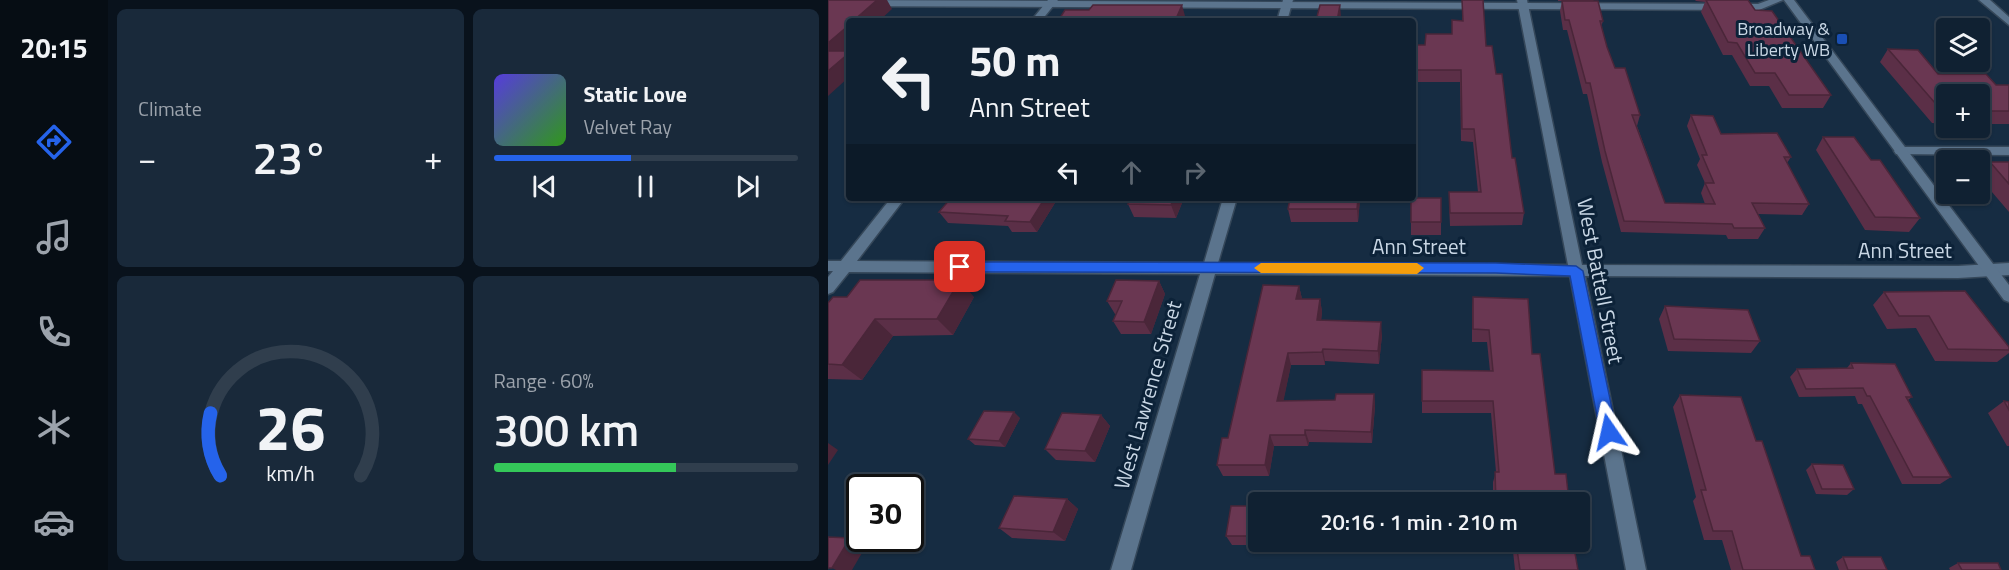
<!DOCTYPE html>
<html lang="en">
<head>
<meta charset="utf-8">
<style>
	:root { --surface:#102132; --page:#19293a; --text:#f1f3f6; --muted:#9ca3ac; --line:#303e4d; --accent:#2563eb }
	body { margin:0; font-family:"Titillium Web",sans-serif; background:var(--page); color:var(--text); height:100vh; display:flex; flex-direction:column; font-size:22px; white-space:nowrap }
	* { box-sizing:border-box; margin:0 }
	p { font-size:20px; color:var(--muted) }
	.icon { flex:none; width:33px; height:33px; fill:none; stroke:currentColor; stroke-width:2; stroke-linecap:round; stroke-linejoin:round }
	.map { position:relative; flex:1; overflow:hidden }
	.details { display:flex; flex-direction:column; gap:9px; padding:9px; background:#09121c; width:720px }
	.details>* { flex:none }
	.banner { position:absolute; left:18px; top:18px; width:570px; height:183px; border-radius:6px; box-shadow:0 2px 4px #0004,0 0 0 2px var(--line); background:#102132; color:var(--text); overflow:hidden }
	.buttons { position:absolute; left:1108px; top:18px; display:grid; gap:12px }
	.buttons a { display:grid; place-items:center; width:54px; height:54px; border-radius:6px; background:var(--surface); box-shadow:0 2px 4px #0004,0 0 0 2px var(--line); font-size:30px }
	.speed { position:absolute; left:18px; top:474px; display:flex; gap:12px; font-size:30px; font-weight:700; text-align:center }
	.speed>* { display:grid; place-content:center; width:78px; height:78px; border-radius:50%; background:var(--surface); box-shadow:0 2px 4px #0004,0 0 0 2px var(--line); line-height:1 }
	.speed .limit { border:3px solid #111; border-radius:9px; background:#fff; color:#111 }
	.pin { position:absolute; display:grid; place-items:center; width:51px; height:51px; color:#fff; margin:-26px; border-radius:12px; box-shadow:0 3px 9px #0006 }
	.me { position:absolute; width:66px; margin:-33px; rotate:349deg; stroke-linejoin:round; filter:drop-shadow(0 0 4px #0008) }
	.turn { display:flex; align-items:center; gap:21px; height:126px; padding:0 24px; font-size:27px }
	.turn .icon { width:78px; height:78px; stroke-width:2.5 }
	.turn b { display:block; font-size:42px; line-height:51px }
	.lanes { display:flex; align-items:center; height:57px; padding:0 24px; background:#0003; justify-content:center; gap:30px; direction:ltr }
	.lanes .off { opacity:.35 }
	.big { font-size:45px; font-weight:600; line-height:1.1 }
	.details .widget { flex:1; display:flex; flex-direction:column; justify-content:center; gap:9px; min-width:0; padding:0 21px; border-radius:9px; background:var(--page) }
	.details .dial { align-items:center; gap:0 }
	.dial svg { height:156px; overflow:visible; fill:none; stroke:var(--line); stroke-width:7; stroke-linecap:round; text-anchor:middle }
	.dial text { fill:var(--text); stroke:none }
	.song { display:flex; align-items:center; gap:18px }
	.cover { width:72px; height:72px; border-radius:9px; background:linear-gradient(135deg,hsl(250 70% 55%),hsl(110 70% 35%)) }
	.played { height:6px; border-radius:3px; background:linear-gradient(90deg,var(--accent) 45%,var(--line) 45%) }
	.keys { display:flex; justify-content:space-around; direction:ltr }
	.heat { display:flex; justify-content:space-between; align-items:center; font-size:33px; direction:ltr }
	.charge { height:9px; border-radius:4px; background:linear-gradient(90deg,#34c759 60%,var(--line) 0) }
	.details .tiles { flex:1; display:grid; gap:9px; grid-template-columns:repeat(2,1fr) }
	.trip { position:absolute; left:420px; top:492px; width:342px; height:60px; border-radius:6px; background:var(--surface); box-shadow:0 2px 4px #0004,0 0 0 2px var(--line); font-weight:600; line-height:60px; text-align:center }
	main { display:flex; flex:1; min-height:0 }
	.menu { display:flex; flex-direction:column; width:108px; justify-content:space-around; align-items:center; background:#060d14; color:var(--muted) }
	.menu .icon { width:42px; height:42px }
	.menu .current { color:var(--accent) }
	.menu b { font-size:27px; color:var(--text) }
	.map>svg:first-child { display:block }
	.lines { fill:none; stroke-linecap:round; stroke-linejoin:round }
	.street-casing { stroke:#354759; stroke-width:3 }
	.secondary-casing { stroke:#354759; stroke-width:3 }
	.street { fill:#5b748d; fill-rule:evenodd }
	.secondary { fill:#5b748d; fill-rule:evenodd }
	.wall { fill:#5b2f47 }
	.shaded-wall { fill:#4a2639 }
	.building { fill:#6a3752; stroke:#4a2639; stroke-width:1.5 }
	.route { fill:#2563eb; stroke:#184099; stroke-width:1.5 }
	.slow { fill:#f59e0b }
	.transit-dot { fill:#1a4fb4; stroke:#0c2238; stroke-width:2 }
	.labels { text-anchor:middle; stroke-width:6; stroke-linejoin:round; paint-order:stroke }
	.far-poi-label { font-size:18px; fill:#c9d7e5; stroke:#0c2238; text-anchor:end }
	.street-label { font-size:21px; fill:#c9d7e5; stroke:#0c2238 }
</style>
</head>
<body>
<main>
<nav class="menu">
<b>20:15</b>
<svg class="icon current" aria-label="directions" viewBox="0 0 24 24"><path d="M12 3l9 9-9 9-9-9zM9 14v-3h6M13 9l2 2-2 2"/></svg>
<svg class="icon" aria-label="music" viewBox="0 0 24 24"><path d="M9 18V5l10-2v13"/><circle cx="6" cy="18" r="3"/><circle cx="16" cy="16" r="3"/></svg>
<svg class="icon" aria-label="phone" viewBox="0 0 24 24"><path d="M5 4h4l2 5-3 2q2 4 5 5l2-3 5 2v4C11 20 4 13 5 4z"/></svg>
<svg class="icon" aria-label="climate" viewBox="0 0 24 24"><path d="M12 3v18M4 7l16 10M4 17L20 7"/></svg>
<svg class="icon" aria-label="car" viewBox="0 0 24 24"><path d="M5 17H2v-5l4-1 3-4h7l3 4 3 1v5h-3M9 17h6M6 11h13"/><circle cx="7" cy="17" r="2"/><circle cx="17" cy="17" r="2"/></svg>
</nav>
<section class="details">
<div class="tiles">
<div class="widget"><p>Climate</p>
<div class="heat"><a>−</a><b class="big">23°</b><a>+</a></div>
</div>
<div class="widget">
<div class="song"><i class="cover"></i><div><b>Static Love</b><p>Velvet Ray</p></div></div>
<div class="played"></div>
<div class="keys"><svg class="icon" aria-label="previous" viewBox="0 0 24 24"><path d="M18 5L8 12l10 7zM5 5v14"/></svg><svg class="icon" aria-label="pause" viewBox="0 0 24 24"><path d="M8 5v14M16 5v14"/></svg><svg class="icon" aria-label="next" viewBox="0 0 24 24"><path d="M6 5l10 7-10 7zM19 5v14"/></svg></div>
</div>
<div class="widget dial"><svg viewBox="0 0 100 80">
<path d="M14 69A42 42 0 1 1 86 69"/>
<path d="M14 69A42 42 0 0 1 9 37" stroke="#2563eb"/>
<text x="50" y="56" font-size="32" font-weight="700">26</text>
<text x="50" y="72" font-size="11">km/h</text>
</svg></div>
<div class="widget"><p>Range · 60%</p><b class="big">300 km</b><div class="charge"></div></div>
</div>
</section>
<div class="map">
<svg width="1181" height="570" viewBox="0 0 1181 570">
	<rect width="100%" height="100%" fill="#162c42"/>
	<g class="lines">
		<defs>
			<path id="street" d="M220,0H230L213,21H203Z
				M455,0H465L459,21H449Z
				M689,0H699L754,265L1130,266L1181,263V275L1130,278L757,276L818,570H798L742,276L387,274L303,570H283L372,274L21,272L5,292L0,294V277L5,271H0V261H13L63,198H77L29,261L376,263L395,198H409L390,263L740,265Z
				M1151,0H1162L1181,17V25Z
				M1072,147H1181V155L1068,154L1066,151Z"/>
			<path id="secondary" d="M0,0L930,4L941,0H955L931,10L0,6Z
				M956,0H966L1181,285V302L1176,300Z"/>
		</defs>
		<use href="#street" class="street-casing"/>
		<use href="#secondary" class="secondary-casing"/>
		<use href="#street" class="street"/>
		<use href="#secondary" class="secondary"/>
	</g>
	<path class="wall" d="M633,0H655L658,46L668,74L684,158L696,213L694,225L622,226L621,204V192H650L645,142L633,141L632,82H585V45H597L624,34V20L634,21V0Z
		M730,0H766L765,1H730Z
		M867,0H920L927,10L1003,95L995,108H954L941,86H922L904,55H895L873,12L877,2L868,1Z
		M734,1L775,21L773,27L779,47L787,68L812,115L809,126L837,203L877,204L873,193L877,183L869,165L872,159L859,126L863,115L893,134L963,157L959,163L981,204L974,215L930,214L937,228L930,239H900L898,235L793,232L774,162L759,94H755L739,30H735L732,11Z
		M1060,49L1110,74L1168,85H1181V124H1152V94H1119V124L1104,123L1052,62Z
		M995,137L1043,160L1092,218L1081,232L1037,230L988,150Z
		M1162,162H1181V212L1152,178V173Z
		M123,198H230L209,232H184L180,226L120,223L111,212Z
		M303,198H356L348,218L306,217L300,204Z
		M532,198L530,222H463L460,209Z
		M583,198L613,222V235H583Z
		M331,281L337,294L323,334H293L285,321L288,314H287L279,301Z
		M471,286L474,299H492L494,312L493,320L554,335L551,364L497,361V365H463L455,401L507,400L546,394L547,406L544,443L481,442L480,446H446L441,476H395L389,465Z
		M1056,292L1181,347V353L1169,362L1107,361L1088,328L1059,329L1045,305Z
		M146,297L125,335L65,336L34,380L0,379V303Z
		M645,297L704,354L727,474L741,502H665V482L668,472L663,413H594V370L662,371L659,342H644V309Z
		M837,306L932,341L923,353L840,351L831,319Z
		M1023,363L1084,397L1080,400L1123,477L1112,484H1074L1034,404H1030L1027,396L971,397L962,377L969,369L1019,368Z
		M852,395L928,441L973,556L987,570H903L894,540H876L865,501L868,497L845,407Z
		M1176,401L1181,402V446H1179L1160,413Z
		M273,415L282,426L267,462L228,460L217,449Z
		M192,418L177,447L147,445L140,439Z
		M984,464L1026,489L1019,495L988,494L978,470Z
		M239,499L250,509L237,541L184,538L171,528Z
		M430,506V542H453V545H404L398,536Z
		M684,542H745L750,570H687Z
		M1015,557L1059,570H1011L1008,562Z
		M1130,563L1173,570H1122L1121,568Z"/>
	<path class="shaded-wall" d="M49,0H59L64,9L51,21H25Z
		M354,5L357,16L355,21H347Z
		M512,5L513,17L512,21H509Z
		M21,25V48L2,66L0,63V43Z
		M21,53V77L0,96V71Z
		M217,198H230L209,232L202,222Z
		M346,198H356L348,218L343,205Z
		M530,198H532V200L530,222L529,209Z
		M132,280L146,297L125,335L109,319Z
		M331,281L337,294L323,334L316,322Z
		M471,286L474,299H468Z
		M492,299L494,312L492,332L489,320Z
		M47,319L65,336L34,380L14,365Z
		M553,322L554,335L551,364L550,351Z
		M495,349L497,361V365L494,352Z
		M460,353L463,365L453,413L449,401Z
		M546,394L547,406L544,443L543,432Z
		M186,412L192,418L177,447L171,441Z
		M273,415L282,426L267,462L257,451Z
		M477,430L481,442L480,446L477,435Z
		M442,435L446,446L441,476L437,465Z
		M0,443L10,450L0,465Z
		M239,499L250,509L237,541L225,532Z
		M22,538L38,546L24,570H8L4,568Z"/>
	<path class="building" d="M0,0H49L25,21H21V25L0,43Z
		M634,0H655L658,46H664L668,74H674L684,158H687L696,213H622L621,192H653L646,129H634L633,70H585V45H597L598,34H624V20L635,21Z
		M878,0H920L927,10L944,11L1003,95H961L947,73H927L909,43L900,42Z
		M734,1H770L775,21H772L779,47L787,68H797L812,115H804L837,203L887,204L877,183H886L874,155H879L863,115L885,116L893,134L949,133L963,157H956L981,204L924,203L937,228H906L904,224L796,221L777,151L762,83H758L741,20H737Z
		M265,5H354L347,21H230L237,10H261Z
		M492,5H512L509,21H488Z
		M1060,49L1090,50L1110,74H1158L1168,85H1181V111H1152V94H1119V111H1114Z
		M0,51H21V53L0,71Z
		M995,137H1026L1043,160H1052L1092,218L1047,217Z
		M1162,162H1181V184Z
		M123,198H217L202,222L177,221L180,216L111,212Z
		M303,198H346L343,205L300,204Z
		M462,198H530L529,209H460Z
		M583,198H613V222H583Z
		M32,280H132L109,319H47L14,365L0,364V303L5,297H19Z
		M288,280L331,281L316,322L285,321L294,301H279Z
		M435,285L471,286L468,299H492L489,320L553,322L550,351L495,349L494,352L460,353L449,401L507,400L508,394H546L543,432L477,430V435H442L437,465H389L394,438H400Z
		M1137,291L1181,347V350L1120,349L1101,316H1071L1056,292Z
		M645,297L700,299L704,354H712L727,474H738L741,502H668L667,472H671L665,401H594V370L665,371L661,330L645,329Z
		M837,306L920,310L932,341L846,339Z
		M1023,363L1067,364L1084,397H1078L1123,477H1085L1042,396H1039L1035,388L978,389L969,369L1025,368Z
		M852,395L913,397L928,441H934L973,556H982L987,570H915L904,531H885L873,490H878Z
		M1176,401L1181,402V410Z
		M156,411L186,412L171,441L140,439Z
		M234,413L273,415L257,451L217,449Z
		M984,464L1015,465L1026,489H994Z
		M186,496L239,499L225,532L171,528Z
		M403,506H430V536H398Z
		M0,537L22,538L4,568H0Z
		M688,542H745L750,570H692Z
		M1015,557H1053L1059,570H1020Z
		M1130,563H1170L1173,570H1134Z"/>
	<path class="route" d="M132,262L668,263L748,266L755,271L789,432L786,437L781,439L775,437L772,432L742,276L668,273L132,272L125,267Z"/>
	<path class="slow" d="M433,263H589L596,268L589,274L433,273L426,268Z"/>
	<rect class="transit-dot" x="1008" y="33" width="12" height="12" rx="3"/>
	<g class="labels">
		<g class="far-poi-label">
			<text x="1002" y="35">Broadway &amp;<tspan x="1002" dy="21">Liberty WB</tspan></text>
		</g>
		<g class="street-label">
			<text x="591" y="254">Ann Street</text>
			<text x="1077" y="258">Ann Street</text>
			<text transform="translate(772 281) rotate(79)" y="7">West Battell Street</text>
			<text transform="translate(320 395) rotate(-74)" y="7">West Lawrence Street</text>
		</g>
	</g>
</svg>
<div class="buttons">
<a><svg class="icon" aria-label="layers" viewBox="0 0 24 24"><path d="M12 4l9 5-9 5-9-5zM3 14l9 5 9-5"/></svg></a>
<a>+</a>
<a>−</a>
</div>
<div class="speed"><div class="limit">30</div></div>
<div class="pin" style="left:132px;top:267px;background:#d93025"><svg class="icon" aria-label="arrive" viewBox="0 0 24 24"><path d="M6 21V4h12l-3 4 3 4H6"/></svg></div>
<svg class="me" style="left:781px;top:432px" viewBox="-20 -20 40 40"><path d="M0-17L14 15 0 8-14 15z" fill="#2563eb" stroke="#fff" stroke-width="4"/></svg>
<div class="trip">20:16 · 1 min · 210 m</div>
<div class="banner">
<div class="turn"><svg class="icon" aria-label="left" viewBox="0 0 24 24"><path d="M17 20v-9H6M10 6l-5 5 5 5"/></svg><div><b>50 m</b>Ann Street</div></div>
<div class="lanes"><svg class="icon" aria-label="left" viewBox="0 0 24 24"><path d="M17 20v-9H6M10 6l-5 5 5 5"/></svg><svg class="icon off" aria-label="ahead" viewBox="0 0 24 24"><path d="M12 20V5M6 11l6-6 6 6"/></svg><svg class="icon off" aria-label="right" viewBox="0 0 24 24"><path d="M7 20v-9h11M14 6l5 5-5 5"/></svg></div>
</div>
</div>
</main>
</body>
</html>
